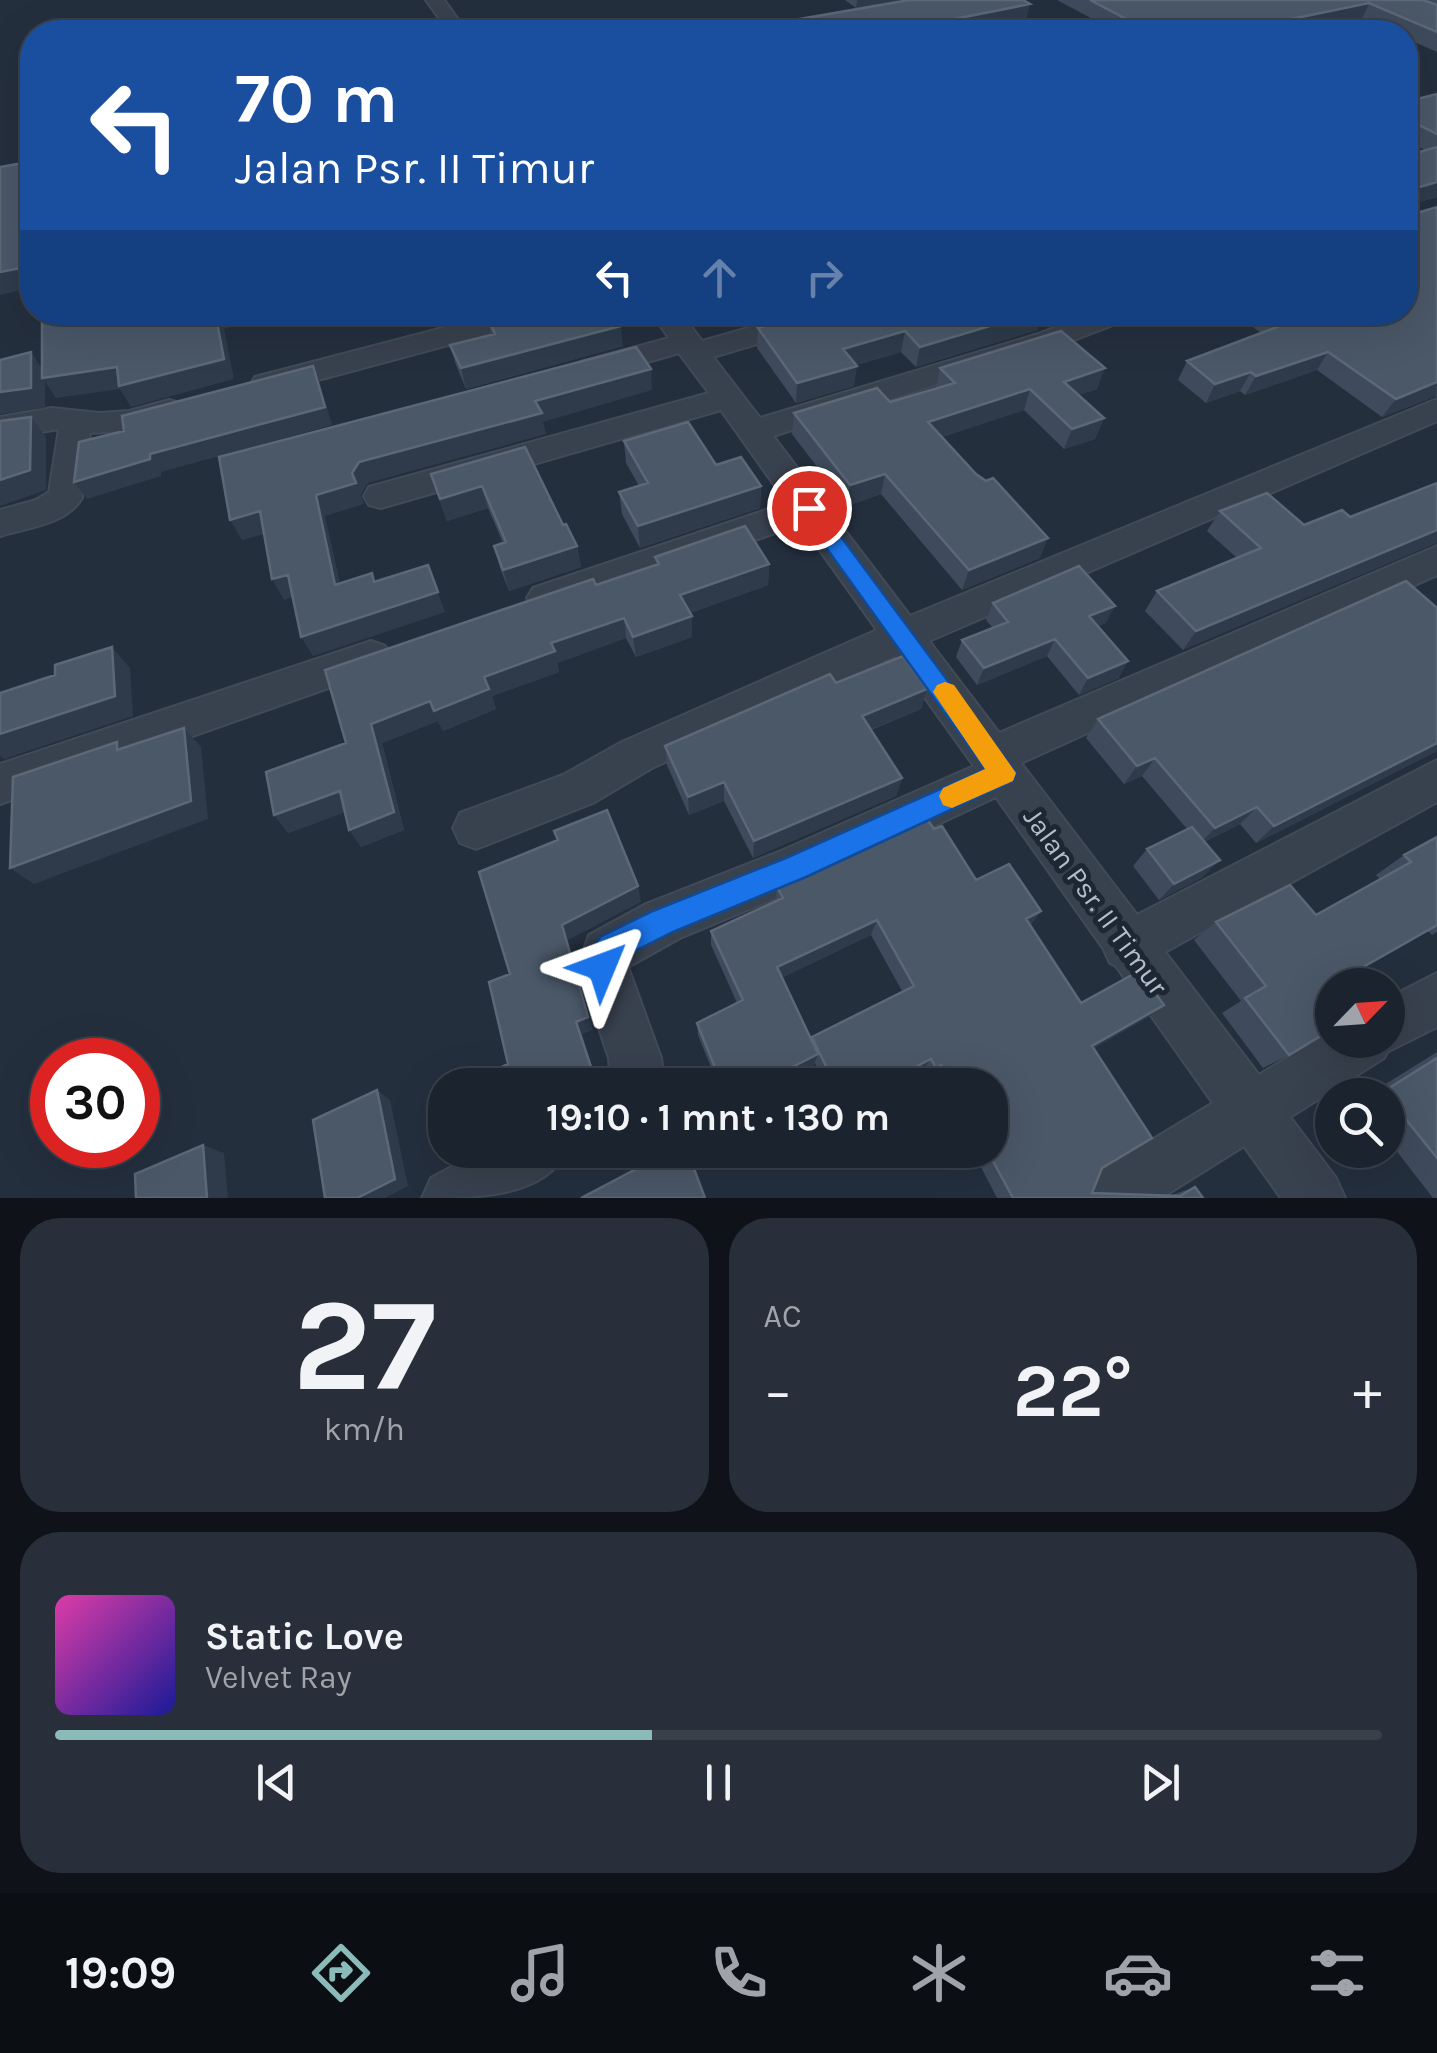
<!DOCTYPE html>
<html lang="id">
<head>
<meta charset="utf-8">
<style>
	:root { --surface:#1b232e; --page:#282f3a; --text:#f1f3f6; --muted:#a0a4aa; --line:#39404a; --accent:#8bbbb9 }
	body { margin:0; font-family:Karla,sans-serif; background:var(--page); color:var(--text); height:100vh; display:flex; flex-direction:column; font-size:38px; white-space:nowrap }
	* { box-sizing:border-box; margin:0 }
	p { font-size:32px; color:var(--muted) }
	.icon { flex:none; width:55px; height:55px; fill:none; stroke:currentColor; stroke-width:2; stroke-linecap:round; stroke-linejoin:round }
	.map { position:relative; height:1198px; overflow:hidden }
	.drawer { display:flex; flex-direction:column; gap:20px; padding:20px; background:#0f1319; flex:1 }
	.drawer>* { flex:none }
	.top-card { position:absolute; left:20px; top:20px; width:1398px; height:305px; border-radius:40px; box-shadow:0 10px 40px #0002,0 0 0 2px var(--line); background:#1a4fa0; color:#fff; overflow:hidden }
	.needle { width:65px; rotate:65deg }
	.fabs { position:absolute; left:1315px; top:968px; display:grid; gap:20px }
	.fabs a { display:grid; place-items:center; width:90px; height:90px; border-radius:50%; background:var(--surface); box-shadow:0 10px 40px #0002,0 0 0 2px var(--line); font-size:50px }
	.speed { position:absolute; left:30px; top:1038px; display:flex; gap:20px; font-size:50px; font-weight:700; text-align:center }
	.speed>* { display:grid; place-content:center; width:130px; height:130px; border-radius:50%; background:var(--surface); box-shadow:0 10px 40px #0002,0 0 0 2px var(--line); line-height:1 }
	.speed .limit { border:15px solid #d22; background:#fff; color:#111 }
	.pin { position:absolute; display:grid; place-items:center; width:85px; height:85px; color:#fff; margin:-42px; border:5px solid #fff; border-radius:50%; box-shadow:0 2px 10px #0007 }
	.me { position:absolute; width:110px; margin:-55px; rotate:46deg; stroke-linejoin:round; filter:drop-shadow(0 0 8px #0008) }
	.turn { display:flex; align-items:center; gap:35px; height:210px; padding:0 50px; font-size:45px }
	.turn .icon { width:130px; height:130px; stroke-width:2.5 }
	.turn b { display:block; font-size:70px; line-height:85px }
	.lanes { display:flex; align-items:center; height:95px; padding:0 50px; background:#0003; justify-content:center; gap:50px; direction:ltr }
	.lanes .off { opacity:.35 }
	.big { font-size:75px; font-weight:700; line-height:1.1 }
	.drawer .card { flex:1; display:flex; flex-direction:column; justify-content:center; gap:15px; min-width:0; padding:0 35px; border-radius:40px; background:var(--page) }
	.drawer .dial { align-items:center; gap:0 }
	.dial b { font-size:130px; line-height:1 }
	.song { display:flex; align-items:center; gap:30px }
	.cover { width:120px; height:120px; border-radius:15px; background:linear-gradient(135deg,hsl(320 70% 55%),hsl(240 70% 35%)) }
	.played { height:10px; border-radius:5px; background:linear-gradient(90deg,var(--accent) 45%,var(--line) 45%) }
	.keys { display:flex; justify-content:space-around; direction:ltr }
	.heat { display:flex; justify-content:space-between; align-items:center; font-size:55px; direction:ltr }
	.drawer .tiles { flex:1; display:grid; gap:20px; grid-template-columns:1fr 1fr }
	.card:last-child { grid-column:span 2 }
	.trip { position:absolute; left:428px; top:1068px; width:580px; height:100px; border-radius:40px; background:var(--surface); box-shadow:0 10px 40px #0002,0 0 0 2px var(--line); font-weight:700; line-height:100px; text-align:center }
	.menu { display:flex; height:160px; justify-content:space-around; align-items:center; background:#0b0e12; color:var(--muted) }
	.menu .icon { width:70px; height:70px }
	.menu .active { color:var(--accent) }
	.menu b { font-size:45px; color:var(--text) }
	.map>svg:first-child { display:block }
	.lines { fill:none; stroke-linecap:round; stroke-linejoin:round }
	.street-casing { stroke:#414a57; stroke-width:4 }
	.street { fill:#38414e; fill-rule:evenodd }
	.wall { fill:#3f4b5c; fill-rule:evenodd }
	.shaded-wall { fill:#2f3b4b }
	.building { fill:#4b5868; stroke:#5c6777; stroke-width:2.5 }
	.route { fill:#1a73e8; stroke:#114b97; stroke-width:2.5 }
	.slow { fill:#f59e0b }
	.labels { text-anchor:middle; stroke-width:10; stroke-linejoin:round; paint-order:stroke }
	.street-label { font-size:28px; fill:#b4bcc9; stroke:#1d2633 }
</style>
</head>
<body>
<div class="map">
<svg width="1437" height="1198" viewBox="0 0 1437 1198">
	<rect width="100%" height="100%" fill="#242f3e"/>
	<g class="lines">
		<defs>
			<path id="street" d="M426,0H444L467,32H449Z
				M504,312H553L549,318L266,394L255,391L251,384L255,377Z
				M651,312H680L702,341L805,312L815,315L819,321L815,327L713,357L760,418L1038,334L1095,312H1136L1132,318L1058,346L773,436L910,616L1437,399V421L929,641L999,733L1437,546V575L1021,763L1137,915L1437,760V802L1165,952L1259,1075L1332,1031V1040H1388V998L1437,973V1027L1387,1052L1384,1058L1290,1117L1336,1178L1345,1198H1281L1244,1146L1161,1198H1080L1089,1178L1213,1103L1116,966L1110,963L1103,948L996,797L812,883L680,938L628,967L661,1058L665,1085H611L609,1058L578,967L589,935L646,904L781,851L974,766L895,656L652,768L593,803L476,849L460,843L453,828L460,813L563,775L622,742L877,630L801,524L546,613L533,608L527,598L533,588L787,503L721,410L381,508L369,505L364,496L369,487L709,393L679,353L592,378L581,376L577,369L581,362L669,338Z
				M169,400L180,403L185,410L180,417L129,431L90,433L82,498C67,524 27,528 0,536V510L36,500L49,492L59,429L0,439V417L52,408L99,413L129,411Z
				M371,641L385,646L391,657L385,668L0,804V764Z
				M483,1150H568C544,1198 474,1198 422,1198L431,1178Z"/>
		</defs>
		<use href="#street" class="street-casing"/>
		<use href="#street" class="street"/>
	</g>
	<path class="wall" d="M845,0H901L856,8Z
		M1057,0H1437V52L1405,38V32H1393L1362,19L1297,32H1117Z
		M1437,94V197L1412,204V209L1417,213L1437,207V397L1436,396L1382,417L1317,370L1245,395L1240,391L1206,403L1178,380L1187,361L1261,333L1233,312H1405V156L1425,150L1405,140V102Z
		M729,312H792L740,327Z
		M488,318L596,322L623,346L466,389L456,365L450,345L491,335Z
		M1040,320L1037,330L916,367L901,352L856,365L854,386L796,403L757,348L758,328Z
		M940,368L1097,389L1078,395L1104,418L1095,439L1064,449L1024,410L942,437L1040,558L962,590L881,494L847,506L792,434L794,413L890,402L936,388Z
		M624,441L716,465L761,486L760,508L640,548L622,514L619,492L639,486L626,463Z
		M525,447L563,525L577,546L581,567L509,591L500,568L494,546L503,543L488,508L447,521L431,474Z
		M1220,511L1304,525L1350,517L1183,650L1145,611L1157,591L1237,558L1207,531Z
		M655,557L769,564L768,585L690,613L692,616V637L636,657L626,638L557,663L559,672L492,696L496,709L443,731L438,721L382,743L404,830L361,847L345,812L288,833L346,743L596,585L656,565Z
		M993,603L1106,623L1098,626L1119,678L1079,695L1047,656L977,685L956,657L962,640L993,628L986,620Z
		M836,683L927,689L921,709L871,730L902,778L896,796L753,858L724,801L689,815L667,765L665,746Z
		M1098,719L1437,751L1256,843L1240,824L1204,842L1203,877L1159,900L1133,866L1147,849L1187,829L1142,776L1124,784L1086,738Z
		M934,829L976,880L1041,911L1030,926L1081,1003L1148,1017L1094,1048L1102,1168L1092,1193L1172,1195L1195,1187L1203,1198H997L972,1150H990V1085H938L933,1076L927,1079L923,1070L894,1085H825L815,1063L814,1065L775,1085H718L698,1035L697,1023L737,1003L711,945V931L775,901L777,887ZM871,935L902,991L812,1037L811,1039L781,978Z
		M1437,837V932L1432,935L1428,931L1351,974L1289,1055L1263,1068L1222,1013L1241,1001L1194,940L1216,922L1316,915L1380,879L1376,875L1404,855Z
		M1437,1052V1198H1433L1388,1140V1095H1368Z"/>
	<path class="shaded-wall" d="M857,0H901L856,8Z
		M1369,3L1362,19L1297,32H1228Z
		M1030,4L1026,21L969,32H889Z
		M1437,182V197L1405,206L1413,189Z
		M32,266V288L0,295V272Z
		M215,312H291L224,329L234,379L131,407L120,389L56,398L45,382V408L0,414V392L31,352L45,373Z
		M740,312H792L740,327Z
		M1032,312H1068L1040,320L1037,330L916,367L920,347Z
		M621,326L623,346L466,389L461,368Z
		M905,331L901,352L840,370L843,349Z
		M1328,352L1317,370L1245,395L1256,376Z
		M313,366L320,383L332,425L161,472V476L87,499L74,482L150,454Z
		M857,366L854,386L796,403L797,383Z
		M1105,368L1097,389L1056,402L1064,382Z
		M651,369L652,390L543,422L546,434L368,483L361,494L364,504L325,516L345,605L335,585L316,495L352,473L359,462L535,401Z
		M1251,372L1240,391L1206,403L1215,384Z
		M1437,382L1436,396L1382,417L1396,399Z
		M1030,389L1024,410L924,443L928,422Z
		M31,417L46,437V490L0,506V480Z
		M1104,418L1095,439L1064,449L1072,429Z
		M885,474L881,494L847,506L850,485Z
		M482,486L488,508L447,521L440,499Z
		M761,486L760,508L640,548L638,526Z
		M260,511L272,532L242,540L230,520Z
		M1437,530V543L1183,650L1196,631Z
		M1048,538L1040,558L962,590L969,570Z
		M577,546L581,567L509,591L503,570Z
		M769,564L768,585L681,616L680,595Z
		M428,565L445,612L313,656L301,637Z
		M288,575L299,595L284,600L272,579Z
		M1115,606L1106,623L1080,633L1089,616Z
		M692,616V637L636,657L633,637Z
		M624,618L626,638L557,663L559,672L492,696L496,709L443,731L438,721L382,743L404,830L361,847L349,830L371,724L484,677L551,643Z
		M1055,639L1047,656L977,685L984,668Z
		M112,647L130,668L133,716L4,759L0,756V734Z
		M1128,661L1119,678L1079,695L1088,678Z
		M927,689L921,709L857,735L862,716Z
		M184,728L201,747L208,819L34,884L10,868Z
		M1437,743V751L1256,843L1274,826Z
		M1155,758L1142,776L1124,784L1137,766Z
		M902,778L896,796L753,858L754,841Z
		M724,782V801L689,815L688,797Z
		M340,791L353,809L288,833L274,815Z
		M1257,807L1240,824L1199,844L1215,828Z
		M1220,860L1203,877L1159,900L1174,884Z
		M638,886L641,902L568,940L593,1030L582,1034L598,1085H597L576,1022L562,925Z
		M1041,911L1030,926L1026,919Z
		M877,920L871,935L775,981L777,967Z
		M1164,1005L1148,1017L1078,1057L1092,1046Z
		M818,1054L814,1065L775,1085H757Z
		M931,1059L923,1070L894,1085H881Z
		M377,1090L390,1100L408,1186L385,1198H357Z
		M203,1145L224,1153L228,1198H207Z"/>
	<path class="building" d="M909,0H1023L1030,4L889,32H760L754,27Z
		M1090,0H1423L1437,5V32L1369,3L1228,32H1151Z
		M1437,94V134L1405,118V102Z
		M32,108V266L0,272V167L29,162L27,109Z
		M1437,147V182L1413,189L1412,209L1417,213L1437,207V382L1396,399L1328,352L1256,376L1251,372L1215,384L1187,361L1285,324L1268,312H1405V156Z
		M42,312H215L224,359L119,386L117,367L42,378Z
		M508,312H590L596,322L615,317L621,326L461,368L450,345L495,334L488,318Z
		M814,312H1036L920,347L905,331L843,349L857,366L797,383L758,328Z
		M1061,331L1105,368L1064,382L1104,418L1072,429L1030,389L928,422L976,474L986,481L993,478L1048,538L969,570L885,474L850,485L794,413L877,388L890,402L955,383L940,368Z
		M636,347L651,369L535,401L542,413L359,462L352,473L356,483L316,495L335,585L372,573L374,582L428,565L438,592L301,637L288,575L272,579L260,511L230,520L219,457Z
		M31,352V388L0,392V360Z
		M313,366L325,407L150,454V459L74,482L79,442L124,431L122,416Z
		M31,417L30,470L0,480V421Z
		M688,422L716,465L741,457L761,486L638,526L619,492L648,483L624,441Z
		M525,447L563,525L566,524L577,546L503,570L494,546L506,542L482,486L440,499L431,474Z
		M1437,483V530L1196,631L1157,591L1261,548L1220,511L1267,493L1304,525L1342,510L1350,517Z
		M745,526L769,564L680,595L692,616L633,637L624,618L551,643L555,651L484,677L489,689L434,711L430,701L371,724L394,812L349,830L340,791L274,815L266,772L346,743L325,670L593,579L596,585L659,564L655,557Z
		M1079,566L1115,606L1089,616L1128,661L1088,678L1055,639L984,668L962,640L1008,622L993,603Z
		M1406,581L1437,608V743L1274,826L1257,807L1215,828L1155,758L1137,766L1098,719Z
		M112,647L115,696L0,734V693L55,675V665Z
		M903,656L927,689L862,716L902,778L754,841L724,782L688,797L665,746L830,674L836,683Z
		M184,728L191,801L10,868L13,777L117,742V750Z
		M607,810L638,886L562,925L588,1017L576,1022L597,1085H492L489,1073L508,1064L489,982L510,974L479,872L558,840L554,831Z
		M927,819L934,829L942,826L976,880L1009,864L1041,911L1026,919L1081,1003L1139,971L1164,1005L1092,1046L1152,1138L1102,1168L1092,1193L1180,1196L1195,1187L1203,1198H1013L987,1150H990V1085H952L941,1065L936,1068L931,1059L881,1085H835L812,1037L914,986L877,920L777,967L818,1054L757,1085H722L697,1023L743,1000L711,931L783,898L777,887Z
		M1192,827L1220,860L1174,884L1147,849Z
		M1437,837V925L1351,974L1361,985H1332V1029L1289,1055L1245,998L1266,986L1216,922L1290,885L1316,915L1411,862L1404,855Z
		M1437,1058V1158L1388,1097V1095L1383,1092Z
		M377,1090L395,1179L357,1198H325L313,1120Z
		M203,1145L207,1198H136L135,1174Z
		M672,1150H687L705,1198H581Z"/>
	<path class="route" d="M809,501L816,503L1016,773L1013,781L806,877L673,932L621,958L613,977L602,982L592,977L587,959L600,937L653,911L786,858L985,769L802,514L799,508L802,503Z"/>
	<path class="slow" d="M945,682L954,685L1016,773L1013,781L952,808L943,805L939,796L943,788L985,769L933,692L937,685Z"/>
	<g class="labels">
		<g class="street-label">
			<text transform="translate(1096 901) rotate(54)" y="10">Jalan Psr. II Timur</text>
		</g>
	</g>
</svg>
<div class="fabs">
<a><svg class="needle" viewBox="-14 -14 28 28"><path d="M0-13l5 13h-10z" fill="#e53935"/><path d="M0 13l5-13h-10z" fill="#a0a4aa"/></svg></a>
<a><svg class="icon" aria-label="search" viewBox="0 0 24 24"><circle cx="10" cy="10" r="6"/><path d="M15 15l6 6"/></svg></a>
</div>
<div class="speed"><div class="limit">30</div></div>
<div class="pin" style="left:809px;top:508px;background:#d93025"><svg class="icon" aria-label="arrive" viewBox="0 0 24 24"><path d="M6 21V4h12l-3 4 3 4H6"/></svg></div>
<svg class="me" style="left:602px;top:967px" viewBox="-20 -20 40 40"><path d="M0-17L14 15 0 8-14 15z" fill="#1a73e8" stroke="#fff" stroke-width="4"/></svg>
<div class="trip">19:10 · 1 mnt · 130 m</div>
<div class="top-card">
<div class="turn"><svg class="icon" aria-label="left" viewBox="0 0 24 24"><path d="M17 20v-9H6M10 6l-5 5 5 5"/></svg><div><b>70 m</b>Jalan Psr. II Timur</div></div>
<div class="lanes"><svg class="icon" aria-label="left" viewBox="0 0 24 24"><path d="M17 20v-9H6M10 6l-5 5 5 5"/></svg><svg class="icon off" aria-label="ahead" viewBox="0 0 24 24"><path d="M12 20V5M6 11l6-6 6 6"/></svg><svg class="icon off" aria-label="right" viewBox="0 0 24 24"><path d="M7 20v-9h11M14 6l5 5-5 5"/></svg></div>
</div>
</div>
<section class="drawer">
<div class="tiles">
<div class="card dial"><b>27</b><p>km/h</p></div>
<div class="card"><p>AC</p>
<div class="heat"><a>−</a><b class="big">22°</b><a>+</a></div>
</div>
<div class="card">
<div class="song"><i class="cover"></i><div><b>Static Love</b><p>Velvet Ray</p></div></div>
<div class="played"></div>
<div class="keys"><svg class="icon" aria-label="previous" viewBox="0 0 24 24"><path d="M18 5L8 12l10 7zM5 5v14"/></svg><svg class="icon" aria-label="pause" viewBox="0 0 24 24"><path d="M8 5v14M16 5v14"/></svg><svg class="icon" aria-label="next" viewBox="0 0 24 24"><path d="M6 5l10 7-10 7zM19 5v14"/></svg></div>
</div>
</div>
</section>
<nav class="menu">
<b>19:09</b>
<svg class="icon active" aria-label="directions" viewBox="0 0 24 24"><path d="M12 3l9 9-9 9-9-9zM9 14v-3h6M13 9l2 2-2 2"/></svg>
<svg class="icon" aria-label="music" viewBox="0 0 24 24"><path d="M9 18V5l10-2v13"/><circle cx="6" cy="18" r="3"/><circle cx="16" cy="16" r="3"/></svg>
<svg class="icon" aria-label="phone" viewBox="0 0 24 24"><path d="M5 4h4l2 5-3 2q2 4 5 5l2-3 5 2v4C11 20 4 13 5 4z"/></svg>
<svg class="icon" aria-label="climate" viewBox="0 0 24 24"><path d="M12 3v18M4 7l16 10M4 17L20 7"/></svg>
<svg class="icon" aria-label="car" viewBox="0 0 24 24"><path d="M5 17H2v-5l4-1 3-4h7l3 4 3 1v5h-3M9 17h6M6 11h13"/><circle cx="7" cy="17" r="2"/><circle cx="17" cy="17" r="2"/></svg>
<svg class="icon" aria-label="filters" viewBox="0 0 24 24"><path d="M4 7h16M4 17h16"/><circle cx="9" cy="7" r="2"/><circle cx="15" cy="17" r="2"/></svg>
</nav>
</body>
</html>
